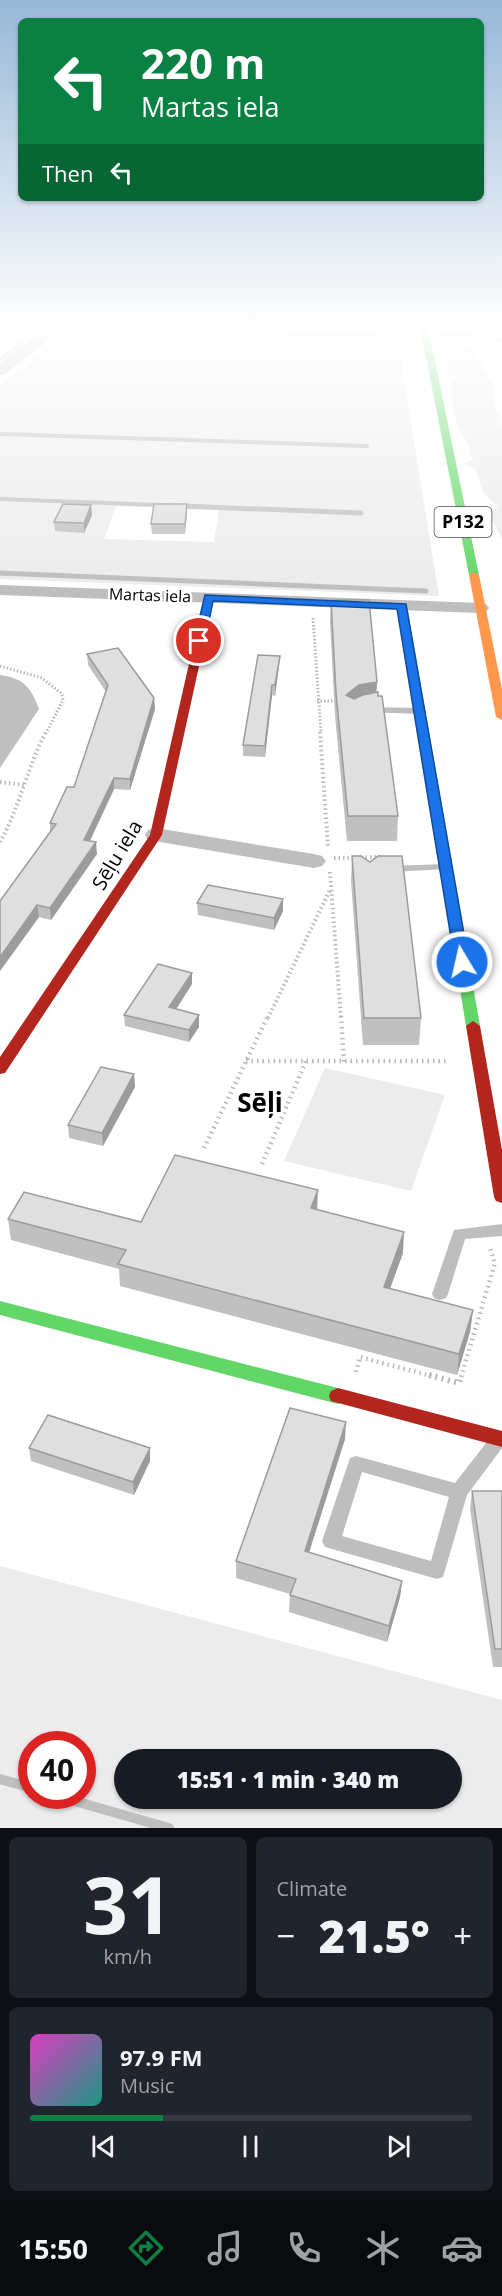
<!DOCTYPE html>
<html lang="en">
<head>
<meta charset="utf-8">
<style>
	:root { --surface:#171b24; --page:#20242c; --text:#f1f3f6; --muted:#9ea1a6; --line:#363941; --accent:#0b8043 }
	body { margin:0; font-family:"Open Sans",sans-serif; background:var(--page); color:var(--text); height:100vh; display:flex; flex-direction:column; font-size:22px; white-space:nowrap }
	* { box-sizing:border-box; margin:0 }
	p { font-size:20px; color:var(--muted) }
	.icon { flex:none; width:33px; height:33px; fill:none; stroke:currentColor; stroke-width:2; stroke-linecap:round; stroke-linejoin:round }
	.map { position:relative; height:1828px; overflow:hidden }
	.panel { display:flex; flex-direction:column; gap:9px; padding:9px; background:#0d0f14; flex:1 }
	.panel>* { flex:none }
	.guide { position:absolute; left:18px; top:18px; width:466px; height:183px; border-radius:9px; box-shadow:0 2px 4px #0004; background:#0b8043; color:#fff; overflow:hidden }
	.speed { position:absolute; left:18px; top:1731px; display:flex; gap:12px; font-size:30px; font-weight:700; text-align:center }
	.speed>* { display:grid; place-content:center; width:78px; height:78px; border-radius:50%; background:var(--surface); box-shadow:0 2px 4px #0004; line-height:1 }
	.speed .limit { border:9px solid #d22; background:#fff; color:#111 }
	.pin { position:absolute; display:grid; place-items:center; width:51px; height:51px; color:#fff; margin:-26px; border:3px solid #fff; border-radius:50%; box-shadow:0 2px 6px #0007 }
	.me { position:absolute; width:66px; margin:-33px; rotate:351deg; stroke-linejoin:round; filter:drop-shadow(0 0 4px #0008) }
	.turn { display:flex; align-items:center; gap:21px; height:126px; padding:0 24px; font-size:27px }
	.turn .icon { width:78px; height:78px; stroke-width:2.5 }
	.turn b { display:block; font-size:42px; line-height:51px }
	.then { display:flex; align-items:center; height:57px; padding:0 24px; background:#0003; gap:12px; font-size:22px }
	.big { font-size:45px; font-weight:800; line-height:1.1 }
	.panel .widget { flex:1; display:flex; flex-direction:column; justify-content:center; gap:9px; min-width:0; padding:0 21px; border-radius:9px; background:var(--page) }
	.panel .dial { align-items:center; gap:0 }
	.dial b { font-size:78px; line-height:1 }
	.song { display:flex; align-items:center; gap:18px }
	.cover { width:72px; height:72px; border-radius:9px; background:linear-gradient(135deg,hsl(310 70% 55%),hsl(170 70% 35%)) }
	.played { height:6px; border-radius:3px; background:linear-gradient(90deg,var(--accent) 30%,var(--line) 30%) }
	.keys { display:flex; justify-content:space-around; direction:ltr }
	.heat { display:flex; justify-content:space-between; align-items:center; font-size:33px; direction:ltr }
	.panel .tiles { flex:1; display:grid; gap:9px; grid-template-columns:1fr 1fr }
	.widget:last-child { grid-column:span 2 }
	.trip { position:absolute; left:114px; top:1749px; width:348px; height:60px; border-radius:30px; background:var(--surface); box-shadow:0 2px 4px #0004; font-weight:800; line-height:60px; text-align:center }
	.menu { display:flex; height:96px; justify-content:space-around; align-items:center; background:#090b0e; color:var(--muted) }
	.menu .icon { width:42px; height:42px }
	.menu .on { color:var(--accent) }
	.menu b { font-size:27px; color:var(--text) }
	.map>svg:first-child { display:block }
	.green { fill:#ececec; fill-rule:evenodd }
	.water { fill:#bfbfbf }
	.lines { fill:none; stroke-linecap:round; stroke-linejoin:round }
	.stream-far2 { stroke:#bfbfbf; stroke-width:4 }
	.stream-far1 { stroke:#bfbfbf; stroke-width:5 }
	.stream { stroke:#bfbfbf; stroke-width:10 }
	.path-far4 { stroke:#b9b9b9; stroke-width:2; stroke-dasharray:1 1.5; stroke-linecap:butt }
	.path-far3 { stroke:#b9b9b9; stroke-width:3; stroke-dasharray:1.5 2; stroke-linecap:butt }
	.path-far2 { stroke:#b9b9b9; stroke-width:4; stroke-dasharray:1.5 3; stroke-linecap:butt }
	.path-far1 { stroke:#b9b9b9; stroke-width:4.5; stroke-dasharray:1.5 4; stroke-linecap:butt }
	.path { stroke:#b9b9b9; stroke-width:6; stroke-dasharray:2 4.5; stroke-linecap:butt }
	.lane { fill:#bebebe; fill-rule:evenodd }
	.street { fill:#bebebe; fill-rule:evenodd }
	.fast { fill:#63d668; fill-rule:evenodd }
	.slow { fill:#ff974d; fill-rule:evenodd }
	.jam { fill:#b3261e; fill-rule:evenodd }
	.wall { fill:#c0c0c0 }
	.shaded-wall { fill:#9c9c9c }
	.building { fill:#dfdfdf; stroke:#9c9c9c; stroke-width:1.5 }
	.route { fill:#1a73e8; stroke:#114b97; stroke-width:1.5 }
	.labels { text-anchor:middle; stroke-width:5; stroke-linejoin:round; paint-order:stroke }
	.far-street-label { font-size:16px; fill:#000; stroke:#fff }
	.shield { fill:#fff; stroke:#4c4c4c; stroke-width:1.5 }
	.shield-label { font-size:18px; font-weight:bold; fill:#000 }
	.street-label { font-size:20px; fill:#000; stroke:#fff }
	.district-label { font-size:26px; font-weight:bold; fill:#000; stroke:#fff }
</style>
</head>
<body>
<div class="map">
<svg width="502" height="1828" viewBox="0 0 502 1828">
	<rect width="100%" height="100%" fill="#fff"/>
	<path class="green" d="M57,339L398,343L439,596L0,579V385ZM116,506L219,510L214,542L104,539Z
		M458,344L470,347L474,351L494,384C492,394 496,401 495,411L499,416L502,427V539L492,520L481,519L473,514L492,512L498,507L483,492L475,468L463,464L474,459L470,455C471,441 463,439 459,428C453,415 452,397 451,383L459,379L448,373L447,345Z
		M325,1068L445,1095L411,1191L284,1161Z
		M0,1566L502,1700V1828H0ZM32,1744H82V1796H32ZM124,1760H452V1798H124Z"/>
	<path class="water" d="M0,675C24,678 31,688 39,709L0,768Z"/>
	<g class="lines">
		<path class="stream-far2" d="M43,327L41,331L380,334
			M443,335L502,332
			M0,360L23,343
			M0,434L367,446
			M0,499L160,505
			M180,506L212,507"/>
		<path class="stream-far1" d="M180,506L361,513
			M0,573L426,591"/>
		<path class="stream" d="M0,1779L32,1788
			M57,1796L169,1828"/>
		<path class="path-far4" d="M446,339L502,340"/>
		<path class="path-far3" d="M313,618L321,733
			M0,666L42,678L62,694L63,700L46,733
			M317,701H339"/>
		<path class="path-far2" d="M320,732L328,847
			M0,782L25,785
			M0,842C20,807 27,767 46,732
			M334,858L381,857
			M330,872L341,1018
			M268,1018L330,890"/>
		<path class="path-far1" d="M341,1016L344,1062
			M246,1061H449
			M204,1148L268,1016
			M262,1164L306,1061
			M356,1372L360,1357L435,1377
			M461,1377L495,1263L490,1248"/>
		<path class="path" d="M429,1375L459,1383L461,1375"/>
		<path class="lane" d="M368,707L420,708L425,711L420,714L364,712L363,710Z
			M446,864L450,865L452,867L450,869L389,872L383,869L389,866Z
			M502,1224V1236L465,1239L448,1294L446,1298L440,1300L434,1298L432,1294L454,1230Z
			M496,1436L502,1438V1448L467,1495L443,1577L437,1579L325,1547L322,1541L350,1458L356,1456L455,1483L490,1438ZM362,1472L449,1497L431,1561L342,1536Z"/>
		<path class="street" d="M44,332L51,336L49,339L5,374L0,375V364L39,333Z
			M0,585L480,603L486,604L489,608L486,612L480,613L0,595Z
			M156,828L314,854L322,856L326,861L322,866L314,868L148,840L145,835L148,830Z"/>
		<path class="fast" d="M420,327H428L479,575L474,578L469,575Z
			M402,603L407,606L480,1026L473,1031L466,1026L397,606Z
			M0,1301L338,1388L345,1391L347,1396L345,1401L338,1404L0,1315Z"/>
		<path class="slow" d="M474,572L479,575L502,689V720L496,717L469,575Z"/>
		<path class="jam" d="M209,595L214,598L162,835L5,1073L0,1074V1057L150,835L204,598Z
			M473,1021L480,1026L502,1150V1203L496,1201L494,1197L466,1026Z
			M338,1388L502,1431V1447L331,1401L329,1396L331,1391Z"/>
	</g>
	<path class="wall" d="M91,505L92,515L84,533L55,531L54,522Z
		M187,513L185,534H152L151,524Z
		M331,600L376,692L398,816L397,841H347L335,716L330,622Z
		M87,654L154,698L155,709L130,790L114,789L90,841L97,854L51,920L39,917L0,971L50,831V823L74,787L106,692L88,665Z
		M279,666L275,696L272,695L265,757L243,756V745Z
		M352,856L421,1018L419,1045H363L351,881Z
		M197,903L283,911L274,930L198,915Z
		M192,973V984L176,1009L199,1027L189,1042L125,1026L124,1015Z
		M134,1074L135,1087L103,1146L69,1138L68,1125Z
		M318,1210L403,1253L390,1288L473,1310L470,1332L457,1375L120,1286L119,1269L11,1240L8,1219L141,1222Z
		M345,1439L309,1553L402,1581L400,1597L387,1642L289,1612L290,1594L236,1578V1561Z
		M29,1448L150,1461L134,1495L31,1461Z
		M472,1491H502V1667H493L470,1509Z"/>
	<path class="shaded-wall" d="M187,504V513L185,534V524Z
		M91,505L92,515L84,533V523Z
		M280,656L279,666L275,696V685Z
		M377,682L376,705L358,708L346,695L359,685Z
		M272,685V695L265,757V746Z
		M154,698L155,709L130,790V779Z
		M114,778V789L85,851L84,840Z
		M96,842L97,854L51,920L50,908Z
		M283,899V911L274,930V918Z
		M37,905L39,917L0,971V957Z
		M192,973V984L170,1019L169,1007Z
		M199,1015V1027L189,1042V1030Z
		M134,1074L135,1087L103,1146L102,1133Z
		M318,1190L317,1212L311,1208Z
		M404,1232L403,1253L383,1308L384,1287Z
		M473,1310L470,1332L457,1375L459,1354Z
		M346,1422L345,1439L304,1568L305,1551Z
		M150,1448V1461L134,1495L133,1482Z
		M402,1581L400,1597L387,1642L389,1626Z"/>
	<path class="building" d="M63,504L91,505L84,523L54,522Z
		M154,504H187L185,524H151Z
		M331,600H369L377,682L359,685L346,695L354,699L363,695L378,692V696H382L398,816H348L336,693Z
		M118,648L154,698L130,779L114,778L84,840L96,842L50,908L37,905L0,957V901L56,824L50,823L67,787H74L108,685L87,654Z
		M258,655L280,656L275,685H272L265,746L243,745Z
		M352,856H361L370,862L378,856H402L421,1018H364Z
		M208,885L283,899L274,918L197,903Z
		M158,964L192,973L169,1007L199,1015L189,1030L124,1015Z
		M101,1067L134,1074L102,1133L68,1125Z
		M175,1155L318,1190L311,1208L404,1232L384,1287L473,1310L459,1354L118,1264L126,1250L8,1219L24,1192L141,1222Z
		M290,1408L346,1422L305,1551L402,1581L389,1626L290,1595L296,1579L236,1561Z
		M48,1415L150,1448L133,1482L29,1448Z
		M472,1491H502V1649H495Z"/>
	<linearGradient id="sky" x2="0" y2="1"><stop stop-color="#97b8d8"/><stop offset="0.56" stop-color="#fff"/><stop offset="1" stop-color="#fff" stop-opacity="0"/></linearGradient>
	<rect width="502" height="583" fill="url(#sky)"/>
	<path class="route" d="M205,595L406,604L469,962L467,965H457L455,962L397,609L213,601L205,641L199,644L194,641Z"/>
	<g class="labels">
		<g class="far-street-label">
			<text transform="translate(150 595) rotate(2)" y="6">Martas iela</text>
		</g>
		<rect class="shield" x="434.5" y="507" width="57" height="30" rx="4.5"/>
		<g class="shield-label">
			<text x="463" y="528">P132</text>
		</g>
		<g class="street-label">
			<text transform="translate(117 855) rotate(-59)" y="7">Sēļu iela</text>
		</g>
		<g class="district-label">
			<text x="260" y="1112">Sēļi</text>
		</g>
	</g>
</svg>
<div class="speed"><div class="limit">40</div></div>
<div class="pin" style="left:199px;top:641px;background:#d93025"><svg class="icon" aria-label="arrive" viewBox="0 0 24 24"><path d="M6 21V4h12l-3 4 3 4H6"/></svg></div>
<svg class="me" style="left:462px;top:962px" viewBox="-20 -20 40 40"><circle r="17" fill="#1a73e8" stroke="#fff" stroke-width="3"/><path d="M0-11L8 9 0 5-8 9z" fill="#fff"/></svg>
<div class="trip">15:51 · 1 min · 340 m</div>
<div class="guide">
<div class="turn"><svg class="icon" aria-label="left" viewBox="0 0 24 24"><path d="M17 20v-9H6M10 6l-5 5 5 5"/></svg><div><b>220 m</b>Martas iela</div></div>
<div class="then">Then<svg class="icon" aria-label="left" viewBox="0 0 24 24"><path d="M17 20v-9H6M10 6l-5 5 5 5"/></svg></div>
</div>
</div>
<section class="panel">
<div class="tiles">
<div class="widget dial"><b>31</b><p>km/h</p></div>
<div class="widget"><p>Climate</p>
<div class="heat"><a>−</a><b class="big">21.5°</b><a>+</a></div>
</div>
<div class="widget">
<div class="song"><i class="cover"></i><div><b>97.9 FM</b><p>Music</p></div></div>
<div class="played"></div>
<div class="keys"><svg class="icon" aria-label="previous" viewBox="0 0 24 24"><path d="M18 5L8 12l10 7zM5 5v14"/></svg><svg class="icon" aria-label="pause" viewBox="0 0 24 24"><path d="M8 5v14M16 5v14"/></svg><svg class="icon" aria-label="next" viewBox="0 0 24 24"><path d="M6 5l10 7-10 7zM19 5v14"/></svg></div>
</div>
</div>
</section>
<nav class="menu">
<b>15:50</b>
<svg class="icon on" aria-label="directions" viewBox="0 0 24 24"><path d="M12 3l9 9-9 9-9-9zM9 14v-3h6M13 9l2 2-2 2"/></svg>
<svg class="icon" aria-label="music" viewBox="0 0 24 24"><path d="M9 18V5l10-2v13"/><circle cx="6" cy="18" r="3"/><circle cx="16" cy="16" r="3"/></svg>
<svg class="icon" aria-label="phone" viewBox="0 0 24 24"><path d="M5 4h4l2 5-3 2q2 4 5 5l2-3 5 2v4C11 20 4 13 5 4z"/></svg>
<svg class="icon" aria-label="climate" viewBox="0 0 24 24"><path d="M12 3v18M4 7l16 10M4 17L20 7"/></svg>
<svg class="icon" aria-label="car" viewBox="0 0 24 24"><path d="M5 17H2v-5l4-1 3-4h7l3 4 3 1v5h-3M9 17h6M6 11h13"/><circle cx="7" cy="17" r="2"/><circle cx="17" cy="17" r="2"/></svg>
</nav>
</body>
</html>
